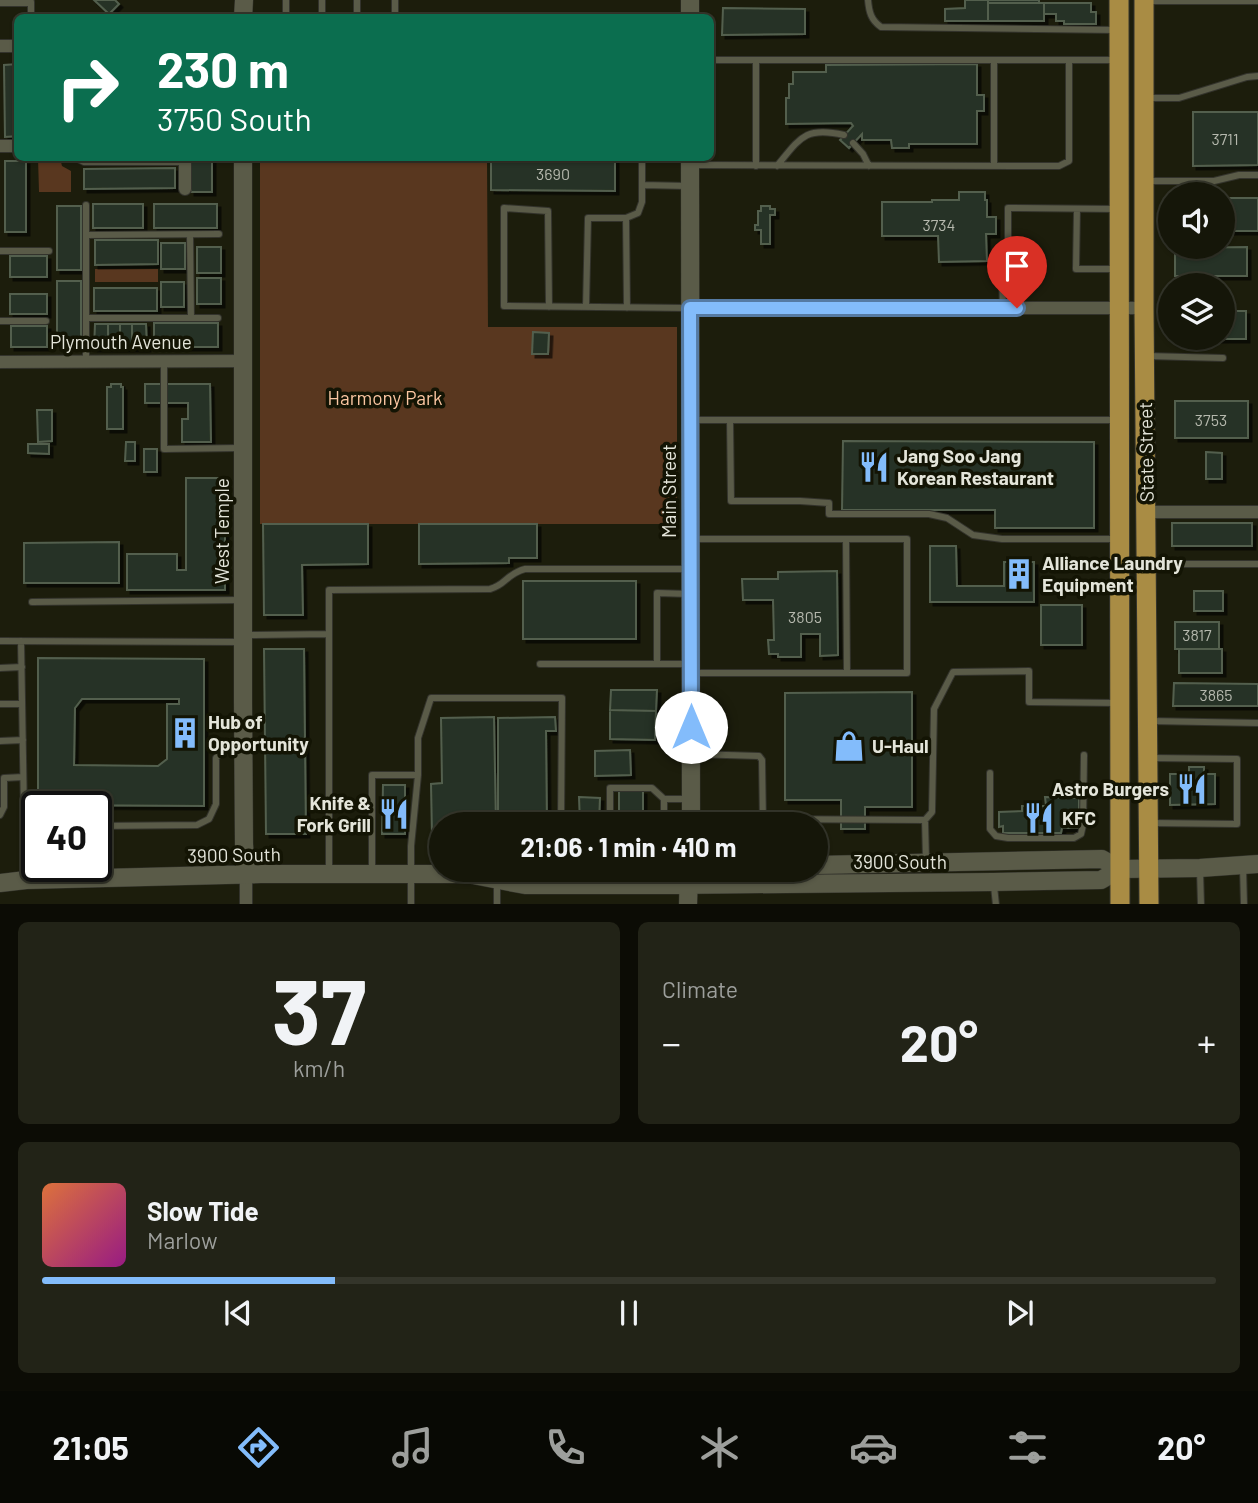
<!DOCTYPE html>
<html lang="en">
<head>
<meta charset="utf-8">
<style>
	:root { --surface:#151609; --page:#222317; --text:#f1f3f6; --muted:#9d9f9c; --line:#34352a; --accent:#83bcfb }
	body { margin:0; font-family:Barlow,sans-serif; background:var(--page); color:var(--text); height:100vh; display:flex; flex-direction:column; font-size:26px; white-space:nowrap }
	* { box-sizing:border-box; margin:0 }
	p { font-size:23px; color:var(--muted) }
	.icon { flex:none; width:38px; height:38px; fill:none; stroke:currentColor; stroke-width:2; stroke-linecap:round; stroke-linejoin:round }
	.map { position:relative; height:904px; overflow:hidden }
	.side { display:flex; flex-direction:column; gap:18px; padding:18px; background:#0c0c05; flex:1 }
	.side>* { flex:none }
	.top-card { position:absolute; left:14px; top:14px; width:700px; height:147px; border-radius:10px; box-shadow:0 2px 5px #0004,0 0 0 2px var(--line); background:#0b6e4f; color:#fff; overflow:hidden }
	.buttons { position:absolute; left:1158px; top:182px; display:grid; gap:14px }
	.buttons a { display:grid; place-items:center; width:77px; height:77px; border-radius:50%; background:var(--surface); box-shadow:0 2px 5px #0004,0 0 0 2px var(--line); font-size:35px }
	.speed { position:absolute; left:21px; top:791px; display:flex; gap:14px; font-size:35px; font-weight:700; text-align:center }
	.speed>* { display:grid; place-content:center; width:91px; height:91px; border-radius:50%; background:var(--surface); box-shadow:0 2px 5px #0004,0 0 0 2px var(--line); line-height:1 }
	.speed .limit { border:4px solid #111; border-radius:10px; background:#fff; color:#111 }
	.pin { position:absolute; display:grid; place-items:center; width:60px; height:60px; color:#fff; margin:-72px -30px; border-radius:50% 50% 50% 0; rotate:-45deg; box-shadow:0 0 7px #0007 }
	.pin .icon { rotate:45deg }
	.me { position:absolute; width:77px; margin:-38px; rotate:0deg; stroke-linejoin:round; filter:drop-shadow(0 0 5px #0008) }
	.turn { display:flex; align-items:center; gap:24px; height:147px; padding:0 28px; font-size:32px }
	.turn .icon { width:91px; height:91px; stroke-width:2.5 }
	.turn b { display:block; font-size:49px; line-height:60px }
	.big { font-size:52px; font-weight:700; line-height:1.1 }
	.side .tile { flex:1; display:flex; flex-direction:column; justify-content:center; gap:10px; min-width:0; padding:0 24px; border-radius:10px; background:var(--page) }
	.side .dial { align-items:center; gap:0 }
	.dial b { font-size:91px; line-height:1 }
	.song { display:flex; align-items:center; gap:21px }
	.cover { width:84px; height:84px; border-radius:10px; background:linear-gradient(135deg,hsl(20 70% 55%),hsl(310 70% 35%)) }
	.played { height:7px; border-radius:4px; background:linear-gradient(90deg,var(--accent) 25%,var(--line) 25%) }
	.keys { display:flex; justify-content:space-around; direction:ltr }
	.heat { display:flex; justify-content:space-between; align-items:center; font-size:38px; direction:ltr }
	.side .tiles { flex:1; display:grid; gap:18px; grid-template-columns:1fr 1fr }
	.tile:last-child { grid-column:span 2 }
	.trip { position:absolute; left:429px; top:812px; width:399px; height:70px; border-radius:35px; background:var(--surface); box-shadow:0 2px 5px #0004,0 0 0 2px var(--line); font-weight:700; line-height:70px; text-align:center }
	.dock { display:flex; height:112px; justify-content:space-around; align-items:center; background:#080904; color:var(--muted) }
	.dock .icon { width:49px; height:49px }
	.dock .current { color:var(--accent) }
	.dock b { font-size:32px; color:var(--text) }
	.map>svg:first-child { display:block }
	.green { fill:#59371f }
	.building { fill:#283325; stroke:#525f4e; stroke-width:2; fill-rule:evenodd; filter:url(#shadow) }
	.lines { fill:none; stroke-linecap:round; stroke-linejoin:round }
	.lane-casing { stroke:#33332c; stroke-width:8 }
	.street-casing { stroke:#33332c; stroke-width:14 }
	.secondary-casing { stroke:#33332c; stroke-width:19 }
	.primary-casing { stroke:#33332c; stroke-width:21 }
	.lane { stroke:#5a5b48; stroke-width:6 }
	.street { stroke:#5a5b48; stroke-width:12 }
	.secondary { stroke:#5a5b48; stroke-width:18 }
	.primary { stroke:#a98c44; stroke-width:19 }
	.route-casing { stroke:#557aa3; stroke-width:18 }
	.route { stroke:#83bcfb; stroke-width:12 }
	.labels { text-anchor:middle; stroke-width:7; stroke-linejoin:round; paint-order:stroke }
	.number-label { font-size:16px; fill:#b5b8ad }
	.street-label { font-size:19px; fill:#e4e5da; stroke:#131404 }
	.park-label { font-size:19px; fill:#fbc6a2; stroke:#131404 }
	.poi-label { font-size:19px; font-weight:bold; fill:#e4e5da; stroke:#131404; text-anchor:start }
</style>
</head>
<body>
<div class="map">
<svg width="1258" height="905" viewBox="0 0 1258 905">
	<defs>
		<filter id="shadow"><feDropShadow dx="3.5" dy="3.5" stdDeviation="0" flood-color="#0009"/></filter>
	</defs>
	<rect width="100%" height="100%" fill="#1c1d0c"/>
	<path class="green" d="M38,158H60L62,166L71,171V192H39Z
		M260,158H487L488,327H677V524H260Z
		M95,269H158V282H95Z"/>
	<path class="building" d="M94,0H115L119,4L109,14Z
		M965,0H988V21H945V9L965,8Z
		M988,0H1039V3H988Z
		M988,3H1044V21H988Z
		M1044,3H1091V12H1096V24H1064V21H1056V14H1044Z
		M723,8L805,9V34L722,35Z
		M18,64V136L5,137L4,65Z
		M977,64V95H984V111H977V144H909V148H892L891,140H862V134L849,148L840,140L853,126L851,123L786,124V98H789V84H793V72H826V65Z
		M1193,112H1258V165L1193,166Z
		M191,158H212V192H191Z
		M491,158H615V191L491,190Z
		M5,161H26V232H5Z
		M175,168V188L84,189V169Z
		M959,192H985V200H987V217H996V234H986L987,261L939,262L938,236H882V202H932V200H959Z
		M1223,198H1258V231H1223Z
		M93,204H143V228H93Z
		M154,204H217V228H154Z
		M57,206H81V270H57Z
		M761,206H770V209H775V215H770V244H761V230H755V225H758V211H761Z
		M95,240H158V264L95,265Z
		M161,243H185V269H161Z
		M197,247H221V273H197Z
		M1247,247V276H1175V248Z
		M10,256H47V277H10Z
		M197,278H221V304H197Z
		M57,281H81V344H57Z
		M161,282H184V307H161Z
		M94,288H157V311H94Z
		M10,294H47V314H10Z
		M1223,311H1246V339H1175L1223,338Z
		M154,323H218V347H154Z
		M95,324H108V348H94Z
		M108,324H120V348H108Z
		M120,324H132V348H120Z
		M132,324H146L147,348H132Z
		M11,326H47V347H11Z
		M533,332L549,333L548,354H532Z
		M111,384H121V387H123V429H107V387H111Z
		M145,384H210L211,442H182V419H188V403H145Z
		M1175,401H1248V438H1175Z
		M37,410H52V441L38,442Z
		M843,441L1094,442V528H995V510H842Z
		M126,442H135V461H125Z
		M28,444H49V454L28,453Z
		M144,449H157V472H144Z
		M1206,452L1222,453V479H1206Z
		M186,478H225V590H127V554H177V570H186Z
		M1172,523H1252V546H1172Z
		M263,524H368V564L302,565L303,615H264Z
		M419,524H537V558H509V563L419,564Z
		M119,542V583H24V543Z
		M930,546H956L957,586H1004V562H1034V602H930Z
		M837,571L838,655L820,656V634H801V657H778V654H769L768,640H774L773,600H743L742,579H778V572Z
		M523,581H636V639H523Z
		M1194,591H1223V611H1194Z
		M1041,605H1082V645H1041Z
		M1175,622H1219V649H1175Z
		M264,649H304L306,834H266Z
		M1179,649H1222V673H1179Z
		M38,658L204,659V806L38,805ZM82,699H179V704H167V759L158,766L74,765L75,708Z
		M1174,683L1258,684V706H1173Z
		M611,690H657L656,711L610,710Z
		M912,692V807H865V829H841V800H785V693Z
		M610,710L656,711L655,740L610,739Z
		M494,717L496,824H441V836H432L431,784L442,783L441,718Z
		M555,717L556,731H546L547,824H498V718Z
		M630,750L631,775L595,776V751Z
		M1189,767H1204V774H1215V804L1170,805V774H1189Z
		M383,785H405V834H382Z
		M619,791H643V824H619Z
		M579,797L600,798L599,824H580Z
		M1045,797L1079,798V828H1062L1061,833H1003V826L999,827V812L1022,811V806H1046Z"/>
	<g class="lines">
		<defs>
			<path id="lane" d="M286,0V18
				M357,0V18
				M395,0V18
				M868,0C869,12 871,20 881,27L1117,30
				M1146,1H1258
				M0,3H31
				M31,18V2
				M322,18V0
				M437,18L688,16
				M756,60V166
				M1069,60H1116
				M1146,98H1179L1247,77L1258,76
				M853,143L863,154L869,166
				M76,158L84,162H185
				M692,165L1059,166L1069,161V60H710
				M777,166C800,138 805,126 844,135
				M994,166V60
				M1145,181H1214L1239,175H1258
				M642,185L688,186
				M86,205V362
				M1077,209L1076,269H1115
				M86,235L219,234
				M190,235L191,318
				M0,251H49
				M549,307L548,211L504,208V306L688,308
				M586,307L588,218H626
				M627,308L626,218L638,213L642,202V158
				M1003,308L1002,277L1008,261V208L1118,209
				M86,318H218
				M0,321H46
				M1147,356L1223,358
				M164,361V449L239,448
				M692,420H1115
				M730,420L731,501H800L829,503V514H929L947,518L973,535L1002,539H1118
				M846,539L847,673
				M1149,564H1258
				M32,602L241,600
				M247,635L329,634
				M0,641L242,642
				M21,641L24,814L25,831L28,848L26,877
				M540,664H689
				M657,664V593L689,594
				M0,668L22,667
				M692,673H907V539H693
				M0,704H22
				M1150,721L1258,723
				M0,741L23,740
				M693,754L759,756L762,760L763,824
				M990,773V829L996,836L1008,838H1074L1081,834L1083,825L1084,755
				M24,814H37
				M0,815L4,807V778L23,777
				M763,819L925,820L926,860
				M925,820L932,812L934,709L953,672L1029,671V702L1118,703
				M1150,823L1237,824V759L1151,758
				M610,824V788H652L664,799H690
				M664,824V799
				M96,826L197,825L209,819L216,804V758L225,747H242
				M1243,867L1244,905
				M1200,871L1201,905
				M372,873V775H418V738L431,698H562L561,824
				M329,874V590L490,589C506,585 506,574 525,569H688
				M994,886L996,905
				M411,905V846L418,775
				M497,905V882"/>
			<path id="street" d="M0,46H18
				M0,146H18
				M185,158V189
				M690,308H1144
				M0,362L243,361
				M1147,512H1258
				M246,875V905"/>
			<path id="secondary" d="M690,0V18
				M243,18L244,0
				M243,158V702L244,844L246,875
				M690,158L691,824
				M816,865L1102,859L1120,869
				M468,874L525,885H669L993,882L1101,880L1120,869L1200,868L1258,864
				M0,883L26,880L261,874H468L479,872
				M688,905L689,870"/>
			<path id="primary" d="M1119,0L1120,905
				M1144,0V308L1149,905"/>
		</defs>
		<use href="#lane" class="lane-casing"/>
		<use href="#street" class="street-casing"/>
		<use href="#secondary" class="secondary-casing"/>
		<use href="#primary" class="primary-casing"/>
		<use href="#lane" class="lane"/>
		<use href="#street" class="street"/>
		<use href="#secondary" class="secondary"/>
		<use href="#primary" class="primary"/>
	</g>
	<g class="lines">
		<defs>
			<path id="route" d="M691,727L690,308H1017"/>
		</defs>
		<use href="#route" class="route-casing"/>
		<use href="#route" class="route"/>
	</g>
	<defs>
		<symbol id="restaurant-bare" viewBox="-9 -9 18 18"><path d="M-5-6h1v4h1v-4h1v4h1v-4h1v5L-1.5 .5V6h-2V.5L-5-1ZM5-6V6H3V1.5H1.5Q1.5-4 5-6Z" fill="#83bcfb" stroke="#131404" stroke-width="2.5" paint-order="stroke"/></symbol>
		<symbol id="building-bare" viewBox="-9 -9 18 18"><path d="M-4-6H4V6H1V3H-1V6H-4ZM-2.5-4.3h1.7v1.8h-1.7ZM.8-4.3h1.7v1.8H.8ZM-2.5-1h1.7V.8h-1.7ZM.8-1h1.7V.8H.8Z" fill="#83bcfb" stroke="#131404" stroke-width="2.5" paint-order="stroke"/></symbol>
		<symbol id="shop-bare" viewBox="-9 -9 18 18"><path d="M-5-2.5h2.3a2.7 3.5 0 0 1 5.4 0H5L5.5 6h-11ZM-1.5-2.5h3a1.5 2.3 0 0 0-3 0Z" fill="#83bcfb" stroke="#131404" stroke-width="2.5" paint-order="stroke"/></symbol>
	</defs>
	<g fill-rule="evenodd">
		<use href="#restaurant-bare" x="852" y="445" width="44" height="44"/>
		<use href="#building-bare" x="997" y="552" width="44" height="44"/>
		<use href="#building-bare" x="163" y="711" width="44" height="44"/>
		<use href="#shop-bare" x="827" y="724" width="44" height="44"/>
		<use href="#restaurant-bare" x="1170" y="767" width="44" height="44"/>
		<use href="#restaurant-bare" x="372" y="792" width="44" height="44"/>
		<use href="#restaurant-bare" x="1017" y="796" width="44" height="44"/>
	</g>
	<g class="labels">
		<g class="number-label">
			<text x="1225" y="145">3711</text>
			<text x="553" y="180">3690</text>
			<text x="939" y="231">3734</text>
			<text x="1211" y="426">3753</text>
			<text x="805" y="623">3805</text>
			<text x="1197" y="641">3817</text>
			<text x="1216" y="701">3865</text>
		</g>
		<g class="street-label">
			<text x="121" y="349">Plymouth Avenue</text>
			<text transform="translate(1146 452) rotate(-91)" y="7">State Street</text>
			<text transform="translate(669 491) rotate(-90)" y="7">Main Street</text>
			<text transform="translate(222 531) rotate(-90)" y="7">West Temple</text>
			<text transform="translate(234 855) rotate(-1)" y="7">3900 South</text>
			<text x="900" y="869">3900 South</text>
		</g>
		<g class="park-label">
			<text x="385" y="405">Harmony Park</text>
		</g>
		<g class="poi-label">
			<text x="897" y="463">Jang Soo Jang<tspan x="897" dy="22">Korean Restaurant</tspan></text>
			<text x="1042" y="570">Alliance Laundry<tspan x="1042" dy="22">Equipment</tspan></text>
			<text x="208" y="729">Hub of<tspan x="208" dy="22">Opportunity</tspan></text>
			<text x="872" y="753">U-Haul</text>
			<text x="1169" y="796" text-anchor="end">Astro Burgers</text>
			<text x="371" y="810" text-anchor="end">Knife &amp;<tspan x="371" dy="22">Fork Grill</tspan></text>
			<text x="1062" y="825">KFC</text>
		</g>
	</g>
</svg>
<div class="buttons">
<a><svg class="icon" aria-label="sound" viewBox="0 0 24 24"><path d="M4 9h4l5-4v14l-5-4H4zM17 9q2 3 0 6"/></svg></a>
<a><svg class="icon" aria-label="layers" viewBox="0 0 24 24"><path d="M12 4l9 5-9 5-9-5zM3 14l9 5 9-5"/></svg></a>
</div>
<div class="speed"><div class="limit">40</div></div>
<div class="pin" style="left:1017px;top:308px;background:#d93025"><svg class="icon" aria-label="arrive" viewBox="0 0 24 24"><path d="M6 21V4h12l-3 4 3 4H6"/></svg></div>
<svg class="me" style="left:691px;top:727px" viewBox="-20 -20 40 40"><circle r="19" fill="#fff"/><path d="M0-13L10 11 0 6-10 11z" fill="#83bcfb"/></svg>
<div class="trip">21:06 · 1 min · 410 m</div>
<div class="top-card">
<div class="turn"><svg class="icon" aria-label="right" viewBox="0 0 24 24"><path d="M7 20v-9h11M14 6l5 5-5 5"/></svg><div><b>230 m</b>3750 South</div></div>
</div>
</div>
<section class="side">
<div class="tiles">
<div class="tile dial"><b>37</b><p>km/h</p></div>
<div class="tile"><p>Climate</p>
<div class="heat"><a>−</a><b class="big">20°</b><a>+</a></div>
</div>
<div class="tile">
<div class="song"><i class="cover"></i><div><b>Slow Tide</b><p>Marlow</p></div></div>
<div class="played"></div>
<div class="keys"><svg class="icon" aria-label="previous" viewBox="0 0 24 24"><path d="M18 5L8 12l10 7zM5 5v14"/></svg><svg class="icon" aria-label="pause" viewBox="0 0 24 24"><path d="M8 5v14M16 5v14"/></svg><svg class="icon" aria-label="next" viewBox="0 0 24 24"><path d="M6 5l10 7-10 7zM19 5v14"/></svg></div>
</div>
</div>
</section>
<nav class="dock">
<b>21:05</b>
<svg class="icon current" aria-label="directions" viewBox="0 0 24 24"><path d="M12 3l9 9-9 9-9-9zM9 14v-3h6M13 9l2 2-2 2"/></svg>
<svg class="icon" aria-label="music" viewBox="0 0 24 24"><path d="M9 18V5l10-2v13"/><circle cx="6" cy="18" r="3"/><circle cx="16" cy="16" r="3"/></svg>
<svg class="icon" aria-label="phone" viewBox="0 0 24 24"><path d="M5 4h4l2 5-3 2q2 4 5 5l2-3 5 2v4C11 20 4 13 5 4z"/></svg>
<svg class="icon" aria-label="climate" viewBox="0 0 24 24"><path d="M12 3v18M4 7l16 10M4 17L20 7"/></svg>
<svg class="icon" aria-label="car" viewBox="0 0 24 24"><path d="M5 17H2v-5l4-1 3-4h7l3 4 3 1v5h-3M9 17h6M6 11h13"/><circle cx="7" cy="17" r="2"/><circle cx="17" cy="17" r="2"/></svg>
<svg class="icon" aria-label="filters" viewBox="0 0 24 24"><path d="M4 7h16M4 17h16"/><circle cx="9" cy="7" r="2"/><circle cx="15" cy="17" r="2"/></svg>
<b>20°</b>
</nav>
</body>
</html>
